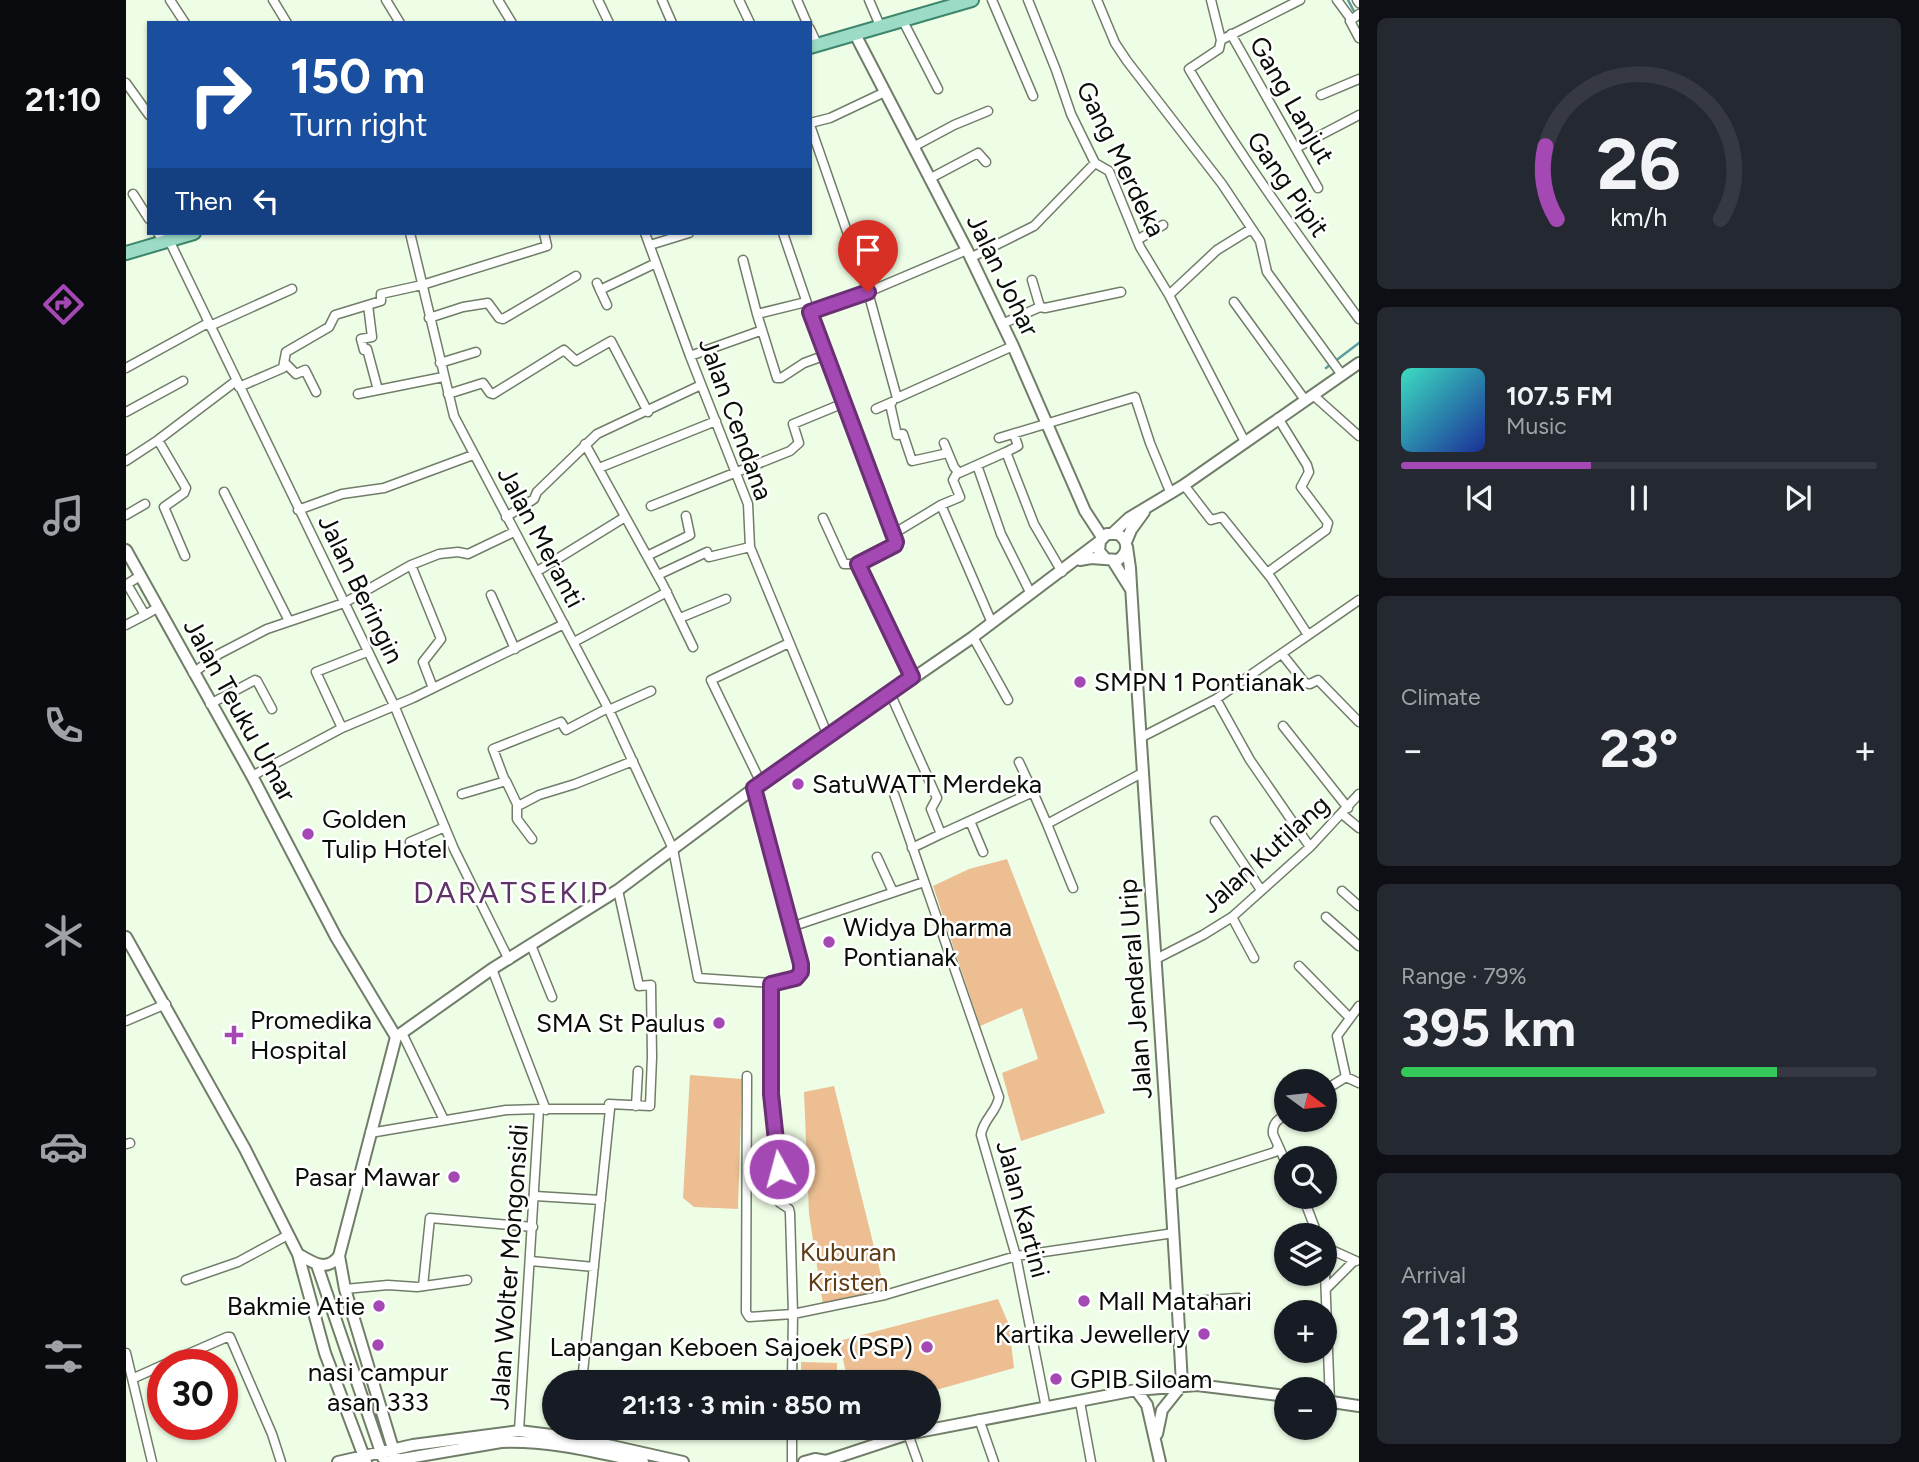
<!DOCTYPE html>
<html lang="en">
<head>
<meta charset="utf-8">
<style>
	:root { --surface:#171b24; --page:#242831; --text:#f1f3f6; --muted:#9ea1a6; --line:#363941; --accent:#a449b4 }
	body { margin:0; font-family:Figtree,sans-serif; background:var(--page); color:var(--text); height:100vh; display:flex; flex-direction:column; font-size:26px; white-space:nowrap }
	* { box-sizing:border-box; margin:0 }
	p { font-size:23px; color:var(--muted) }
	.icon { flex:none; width:38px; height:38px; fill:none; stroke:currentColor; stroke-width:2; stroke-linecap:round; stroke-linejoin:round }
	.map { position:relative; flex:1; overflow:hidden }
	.sheet { display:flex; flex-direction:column; gap:18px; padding:18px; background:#0d0f14; width:560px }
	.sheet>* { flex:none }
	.top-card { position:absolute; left:21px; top:21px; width:665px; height:214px; border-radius:0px; box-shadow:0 2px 5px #0004; background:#1a4fa0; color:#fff; overflow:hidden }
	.needle { width:46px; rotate:105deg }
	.controls { position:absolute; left:1148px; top:1069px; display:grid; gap:14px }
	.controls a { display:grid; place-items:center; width:63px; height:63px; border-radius:50%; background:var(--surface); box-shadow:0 2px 5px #0004; font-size:35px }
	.speed { position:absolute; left:21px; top:1349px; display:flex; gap:14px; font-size:35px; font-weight:700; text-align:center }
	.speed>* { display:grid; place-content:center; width:91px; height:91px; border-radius:50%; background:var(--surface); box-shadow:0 2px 5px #0004; line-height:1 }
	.speed .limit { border:10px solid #d22; background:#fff; color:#111 }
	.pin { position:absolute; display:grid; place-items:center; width:60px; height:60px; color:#fff; margin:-72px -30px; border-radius:50% 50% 50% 0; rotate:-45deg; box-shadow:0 0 7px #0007 }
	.pin .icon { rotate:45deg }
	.me { position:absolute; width:77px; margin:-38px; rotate:353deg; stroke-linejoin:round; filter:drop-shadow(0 0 5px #0008) }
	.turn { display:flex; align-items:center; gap:24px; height:147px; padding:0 28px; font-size:32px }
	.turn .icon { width:91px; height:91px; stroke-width:2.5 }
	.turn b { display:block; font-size:49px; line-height:60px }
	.then { display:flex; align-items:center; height:66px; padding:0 28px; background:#0003; gap:14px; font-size:26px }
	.big { font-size:52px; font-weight:700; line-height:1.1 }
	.sheet .card { flex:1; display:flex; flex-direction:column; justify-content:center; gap:10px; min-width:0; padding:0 24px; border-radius:10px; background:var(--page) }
	.sheet .dial { align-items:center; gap:0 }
	.dial svg { height:182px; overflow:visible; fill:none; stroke:var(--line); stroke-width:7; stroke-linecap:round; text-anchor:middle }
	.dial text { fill:var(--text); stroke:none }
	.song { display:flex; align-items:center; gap:21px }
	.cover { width:84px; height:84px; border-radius:10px; background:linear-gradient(135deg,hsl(170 70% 55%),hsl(230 70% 35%)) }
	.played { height:7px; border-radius:4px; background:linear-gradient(90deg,var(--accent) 40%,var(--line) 40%) }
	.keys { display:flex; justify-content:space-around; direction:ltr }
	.heat { display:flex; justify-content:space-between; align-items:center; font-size:38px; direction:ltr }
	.charge { height:10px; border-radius:5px; background:linear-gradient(90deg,#34c759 79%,var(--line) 0) }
	.trip { position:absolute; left:416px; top:1370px; width:399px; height:70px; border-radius:35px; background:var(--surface); box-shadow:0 2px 5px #0004; font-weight:700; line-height:70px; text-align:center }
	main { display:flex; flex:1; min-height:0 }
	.dock { display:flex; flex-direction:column; width:126px; justify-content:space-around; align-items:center; background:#090b0e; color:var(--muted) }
	.dock .icon { width:49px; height:49px }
	.dock .active { color:var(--accent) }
	.dock b { font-size:32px; color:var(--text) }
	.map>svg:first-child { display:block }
	.green { fill:#ecbe92 }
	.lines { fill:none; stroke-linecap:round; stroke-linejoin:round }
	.stream { stroke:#5b9da1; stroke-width:2.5 }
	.minor-casing { stroke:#707d68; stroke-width:11 }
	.tertiary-casing { stroke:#707d68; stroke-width:14 }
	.primary-casing { stroke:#3d856b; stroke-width:16 }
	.minor { stroke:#fff; stroke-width:8 }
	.tertiary { stroke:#fff; stroke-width:10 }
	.primary { stroke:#9cdcc7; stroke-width:12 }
	.route-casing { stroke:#6b2f75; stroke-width:18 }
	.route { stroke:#a449b4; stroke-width:12 }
	.poi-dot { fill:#a449b4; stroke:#fff; stroke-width:2.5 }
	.labels { text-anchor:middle; stroke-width:5; stroke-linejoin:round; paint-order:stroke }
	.street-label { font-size:26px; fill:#080d06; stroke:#fff }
	.poi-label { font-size:26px; fill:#080d06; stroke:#fff; text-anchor:start }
	.park-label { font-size:26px; fill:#5e3c15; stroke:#fff }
	.quarter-label { font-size:30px; letter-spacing:2px; fill:#603368; stroke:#fff }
</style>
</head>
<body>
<main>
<nav class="dock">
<b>21:10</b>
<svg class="icon active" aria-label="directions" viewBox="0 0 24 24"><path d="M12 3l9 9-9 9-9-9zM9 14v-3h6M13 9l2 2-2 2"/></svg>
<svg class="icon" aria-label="music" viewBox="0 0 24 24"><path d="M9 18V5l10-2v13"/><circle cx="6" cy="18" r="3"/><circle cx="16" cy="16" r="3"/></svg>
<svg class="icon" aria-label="phone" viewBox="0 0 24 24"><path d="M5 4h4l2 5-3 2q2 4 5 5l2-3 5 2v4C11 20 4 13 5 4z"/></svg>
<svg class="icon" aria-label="climate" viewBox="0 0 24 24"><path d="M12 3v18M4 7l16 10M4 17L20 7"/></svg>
<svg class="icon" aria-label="car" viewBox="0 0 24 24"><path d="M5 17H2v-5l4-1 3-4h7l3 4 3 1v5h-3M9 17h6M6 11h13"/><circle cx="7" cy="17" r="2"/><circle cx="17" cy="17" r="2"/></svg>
<svg class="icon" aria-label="filters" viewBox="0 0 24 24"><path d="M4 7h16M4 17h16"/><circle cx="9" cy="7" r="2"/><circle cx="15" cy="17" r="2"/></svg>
</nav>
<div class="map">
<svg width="1233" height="1462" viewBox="0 0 1233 1462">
	<rect width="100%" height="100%" fill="#eefde5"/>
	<path class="green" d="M881,859L979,1113L895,1141L876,1073L912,1059L896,1008L854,1026L807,886L843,869Z
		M564,1075L616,1079L612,1209L568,1207L557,1198Z
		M708,1086L759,1291L697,1305L683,1214L678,1092Z
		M872,1299L883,1325L888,1368L803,1392V1382H722L713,1341Z
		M675,1362L711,1363V1382H675Z"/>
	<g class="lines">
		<path class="stream" d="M1222,0L1233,21
			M1200,368L1233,343"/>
		<defs>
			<path id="minor" d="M44,0L59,23
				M147,0L161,23
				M260,0L274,23
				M372,0L386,23
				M472,0L483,23
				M536,0L546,23
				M613,0L624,23
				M671,0L681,23
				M743,0L755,28
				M866,0L907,96
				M902,0L930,70L945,114L969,163L983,171L1014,247L1043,295L1119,442
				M971,0L989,43L1001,61L1096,184L1134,241L1141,272L1216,375
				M1085,0L1095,40
				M1174,0L1095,40L1093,49L1063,69C1114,156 1173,237 1233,319
				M1211,0L1225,19
				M1231,0L1233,3
				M1233,14L1224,21L1233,38
				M777,21L812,89
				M684,29L692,46
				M1105,34L1192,188
				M0,83L23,115
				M1195,95L1233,79
				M684,123L704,118L759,92
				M684,125L742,292L771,398L887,346
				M787,147L828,125L862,111
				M1170,148L1233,115
				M803,179L852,153L860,162
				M7,194L23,219
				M32,233L38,242
				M284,233L328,416L483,710L547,849L572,978L645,983
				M519,233L564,356L622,504L624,547L702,736
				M657,233L682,306
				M43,240L268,705L328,849L383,960
				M1011,240L1037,225
				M524,245L563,233
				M844,258L908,226L969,163
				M617,260L631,314L680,302
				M471,283L474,290L530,263
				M474,290L481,305
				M1043,295L1091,250L1125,229
				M1108,302L1179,400
				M242,305L246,337L235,339L238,350L241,349L252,390
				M914,307L919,308L995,292
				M631,314L651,378H655L678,363L700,355
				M303,318L337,307L362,303L373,318L377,319L450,276
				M876,324L914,307L906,280
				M84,326L166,289
				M564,356L634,331
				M158,362L170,374L179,370L190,392
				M314,363L350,352
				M0,368L82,323
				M113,387L157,368L160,352L203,327L209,315L255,301V294L296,285L421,246L418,233
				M232,394L317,377
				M322,394L357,383L364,393L367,394L438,350L450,361L485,341L522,412
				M1187,395L1233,436
				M764,404L771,435L777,434L786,461L822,453
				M750,409L766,402
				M0,412L57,381
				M873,438L1009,397L1024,443L1045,494
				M32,440L60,488L58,493L38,507L59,556
				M818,443L828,467L833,473L880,452L908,524L936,572
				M459,444L537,585L567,647
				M880,452L892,446L888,434
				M0,461L32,440L110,381
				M851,465L875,534L905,594
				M473,468L590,421
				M1058,485L1085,520L1096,517L1145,578L1182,635
				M98,492L163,621
				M815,505L866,623
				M525,506L664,451L673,443L667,424L718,403
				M172,510L216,494L258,488L347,455
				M0,515L19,504
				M380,517L408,499L411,492L471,434L575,385
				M697,518L718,564H732
				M771,538L772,531L815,505L834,497L827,480L831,473
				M521,556L564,535L560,516
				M285,565L315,639L297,662L307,688
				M410,572L499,517
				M1141,573L1200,530L1202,523L1175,487L1183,472L1181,465L1152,418
				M532,575L581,552L583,557L624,547
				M14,576L1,584L19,615L31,608
				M365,595L389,649
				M554,618L600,599
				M0,625L19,615
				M847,637L882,700
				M448,642L541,592
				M1156,654L1179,683L1184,684L1192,680L1233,722
				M67,673L93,654L141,629L218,603L285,565L313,554L332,552L342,554L388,532
				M786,677L732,564L769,545L770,542L684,312L742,292L841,250
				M764,693L811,798L805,809L815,834L786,848
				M1090,699L1124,760L1184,847
				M84,704L129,680L131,681L146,709
				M483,710L525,691
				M1157,726L1222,808
				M216,728L190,672L241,652
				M1014,738L1090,699L1233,600
				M893,762L907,792
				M126,776L216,728L287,698L438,624
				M379,781L367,749L435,722L440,730L482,708
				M635,783L585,680L663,643
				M336,794L380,781L391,804L394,805L413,795L449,784L507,761
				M768,794L873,1097C871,1112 857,1119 855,1135L890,1256L920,1408
				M391,804V819L406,839
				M1216,814L1233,828
				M844,821L857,852
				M1089,821L1135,890
				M921,824L947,888
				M815,834L907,792L921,824L1016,773
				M284,842L319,827
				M751,857L767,892
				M1216,891L1233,906
				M1106,917L1128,958
				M1200,917L1233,946
				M665,927L798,882
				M405,945L426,997
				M1030,959L1077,935L1106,917L1184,847L1233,794
				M1173,966L1224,1018
				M366,969L420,1110
				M0,1021L40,1004
				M276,1033L318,1120
				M621,1076L620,1312L623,1317L667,1314L664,1213L663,1209L654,1203L651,1197L655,1178L645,1094V983L648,982L670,978L675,973V964L628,788
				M1220,1077L1233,1083
				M1199,1090L1220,1077L1211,1036L1233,1006
				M483,1104L524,1106L526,1057L525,985L513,986L492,890
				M510,1106L512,1071
				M413,1109H484L456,1382
				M1160,1114C1152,1120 1146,1123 1147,1134L1160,1163
				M244,1133L380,1110L413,1109L393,1431
				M0,1144L4,1143
				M1046,1185L1149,1152L1152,1147
				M409,1196L475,1200
				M1177,1197L1192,1236
				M1199,1247L1230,1261
				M405,1261L468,1267
				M1199,1274L1204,1402
				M60,1280L112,1262L162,1235
				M297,1286L304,1218L407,1227
				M219,1289L262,1285L291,1287L341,1280
				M1200,1289L1228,1261
				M1051,1302L1112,1298
				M0,1353L26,1462
				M37,1365L101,1337H104L146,1434L155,1462
				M8,1378L37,1365
				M666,1382L667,1314L759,1295L890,1256L1048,1233
				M954,1402L965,1462
				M853,1419L868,1462
				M782,1434L792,1462
				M666,1462V1428"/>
			<path id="tertiary" d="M730,36L841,250L887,346L959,511L976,537
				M987,533L1003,518L1058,485L1233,363
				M1000,542L1005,530L1018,512
				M1001,547L1004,568C1020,841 1042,1112 1056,1385
				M0,550L126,776L210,937L270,1037
				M954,560L965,558L992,560C1003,552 1003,541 992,534H981L974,541L973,551L979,558
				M987,561L1004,588
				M0,937L119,1149L172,1254L199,1353L240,1462
				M270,1037L366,969L492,890L635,783L847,637L974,541
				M270,1037L213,1256L219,1289L271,1462
				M172,1254C186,1262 200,1273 213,1256
				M191,1265L257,1458
				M1010,1390L1021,1405L1034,1462
				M1199,1401L1233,1406
				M1031,1434L1036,1410L1056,1385
				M212,1462L287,1445L393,1431L450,1438L557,1462
				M259,1462L375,1442C424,1440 469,1452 517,1462
				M678,1462L689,1459L700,1461L782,1434L1010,1390L1071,1385L1160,1396"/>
			<path id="primary" d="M684,47L846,0
				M0,253L68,233"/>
		</defs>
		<use href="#minor" class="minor-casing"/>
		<use href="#tertiary" class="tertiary-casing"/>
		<use href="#primary" class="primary-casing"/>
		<use href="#minor" class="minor"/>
		<use href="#tertiary" class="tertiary"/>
		<use href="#primary" class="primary"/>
	</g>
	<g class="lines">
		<defs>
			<path id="route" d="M653,1169L645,1094V984L670,978L675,972V964L628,788L786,677L732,564L769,545L770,542L684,312L742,292"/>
		</defs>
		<use href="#route" class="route-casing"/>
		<use href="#route" class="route"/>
	</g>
	<g class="poi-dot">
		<circle cx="954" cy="682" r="7"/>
		<circle cx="672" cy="784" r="7"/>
		<circle cx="182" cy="834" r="7"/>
		<circle cx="703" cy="942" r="7"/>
		<circle cx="593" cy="1023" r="7"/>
		<path d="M104.5 1024.5h7v7h7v7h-7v7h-7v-7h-7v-7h7z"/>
		<circle cx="328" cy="1177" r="7"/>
		<circle cx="958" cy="1301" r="7"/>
		<circle cx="253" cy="1306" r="7"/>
		<circle cx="1078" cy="1334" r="7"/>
		<circle cx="252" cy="1345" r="7"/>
		<circle cx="801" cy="1347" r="7"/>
		<circle cx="930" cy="1379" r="7"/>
	</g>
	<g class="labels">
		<g class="street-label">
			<text transform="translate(1166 100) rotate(60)" y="9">Gang Lanjut</text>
			<text transform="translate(995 159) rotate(64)" y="9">Gang Merdeka</text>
			<text transform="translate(1162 184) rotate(55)" y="9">Gang Pipit</text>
			<text transform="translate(877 275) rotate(64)" y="9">Jalan Johar</text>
			<text transform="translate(610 419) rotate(70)" y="9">Jalan Cendana</text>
			<text transform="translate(415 537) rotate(62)" y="9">Jalan Meranti</text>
			<text transform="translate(235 589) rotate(64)" y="9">Jalan Beringin</text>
			<text transform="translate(114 710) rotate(61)" y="9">Jalan Teuku Umar</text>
			<text transform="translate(1139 854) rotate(-42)" y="9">Jalan Kutilang</text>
			<text transform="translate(1009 989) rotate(-94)" y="9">Jalan Jenderal Urip</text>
			<text transform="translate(897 1209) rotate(75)" y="9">Jalan Kartini</text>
			<text transform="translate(383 1267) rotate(-86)" y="9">Jalan Wolter Mongonsidi</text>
		</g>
		<g class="poi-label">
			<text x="968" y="691">SMPN 1 Pontianak</text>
			<text x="686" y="793">SatuWATT Merdeka</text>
			<text x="196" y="828">Golden<tspan x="196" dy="30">Tulip Hotel</tspan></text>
			<text x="717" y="936">Widya Dharma<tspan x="717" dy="30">Pontianak</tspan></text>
			<text x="124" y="1029">Promedika<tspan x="124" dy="30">Hospital</tspan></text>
			<text x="579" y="1032" text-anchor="end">SMA St Paulus</text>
			<text x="314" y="1186" text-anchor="end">Pasar Mawar</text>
			<text x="972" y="1310">Mall Matahari</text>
			<text x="239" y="1315" text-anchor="end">Bakmie Atie</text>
			<text x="1064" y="1343" text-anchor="end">Kartika Jewellery</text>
			<text x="787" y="1356" text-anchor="end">Lapangan Keboen Sajoek (PSP)</text>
			<text x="252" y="1381" text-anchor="middle">nasi campur<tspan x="252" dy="30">asan 333</tspan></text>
			<text x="944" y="1388">GPIB Siloam</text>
		</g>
		<g class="park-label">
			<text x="722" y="1261">Kuburan<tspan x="722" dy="30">Kristen</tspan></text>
		</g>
		<g class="quarter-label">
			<text x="385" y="903">DARATSEKIP</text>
		</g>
	</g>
</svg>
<div class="controls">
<a><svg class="needle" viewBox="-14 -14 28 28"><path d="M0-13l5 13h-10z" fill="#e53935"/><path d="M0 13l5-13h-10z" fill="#9ea1a6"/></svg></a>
<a><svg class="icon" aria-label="search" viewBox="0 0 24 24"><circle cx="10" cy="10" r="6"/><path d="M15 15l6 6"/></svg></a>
<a><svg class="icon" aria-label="layers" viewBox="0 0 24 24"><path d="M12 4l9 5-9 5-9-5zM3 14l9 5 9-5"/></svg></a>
<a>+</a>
<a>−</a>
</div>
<div class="speed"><div class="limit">30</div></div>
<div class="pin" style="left:742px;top:292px;background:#d93025"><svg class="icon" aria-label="arrive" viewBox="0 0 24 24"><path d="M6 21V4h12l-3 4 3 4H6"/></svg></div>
<svg class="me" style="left:653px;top:1169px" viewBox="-20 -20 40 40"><circle r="17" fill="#a449b4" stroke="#fff" stroke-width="3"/><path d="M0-11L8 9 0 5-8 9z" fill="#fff"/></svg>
<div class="trip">21:13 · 3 min · 850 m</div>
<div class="top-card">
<div class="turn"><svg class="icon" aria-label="right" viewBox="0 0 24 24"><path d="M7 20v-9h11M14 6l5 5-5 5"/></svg><div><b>150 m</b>Turn right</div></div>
<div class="then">Then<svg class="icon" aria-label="left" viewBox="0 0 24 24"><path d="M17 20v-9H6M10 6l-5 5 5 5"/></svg></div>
</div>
</div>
<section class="sheet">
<div class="card dial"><svg viewBox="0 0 100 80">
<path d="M14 69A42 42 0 1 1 86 69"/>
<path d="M14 69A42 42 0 0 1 9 37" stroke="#a449b4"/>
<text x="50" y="56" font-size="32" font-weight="700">26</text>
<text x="50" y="72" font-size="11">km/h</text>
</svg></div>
<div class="card">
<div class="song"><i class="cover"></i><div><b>107.5 FM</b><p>Music</p></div></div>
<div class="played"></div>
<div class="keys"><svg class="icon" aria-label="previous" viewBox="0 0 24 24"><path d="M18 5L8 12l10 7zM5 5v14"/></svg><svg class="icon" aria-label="pause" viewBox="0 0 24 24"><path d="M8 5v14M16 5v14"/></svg><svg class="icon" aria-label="next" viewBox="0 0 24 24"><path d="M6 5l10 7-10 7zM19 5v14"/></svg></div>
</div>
<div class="card"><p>Climate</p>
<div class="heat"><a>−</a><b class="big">23°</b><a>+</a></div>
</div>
<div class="card"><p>Range · 79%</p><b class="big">395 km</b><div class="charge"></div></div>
<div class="card"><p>Arrival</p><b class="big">21:13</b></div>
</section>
</main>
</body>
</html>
